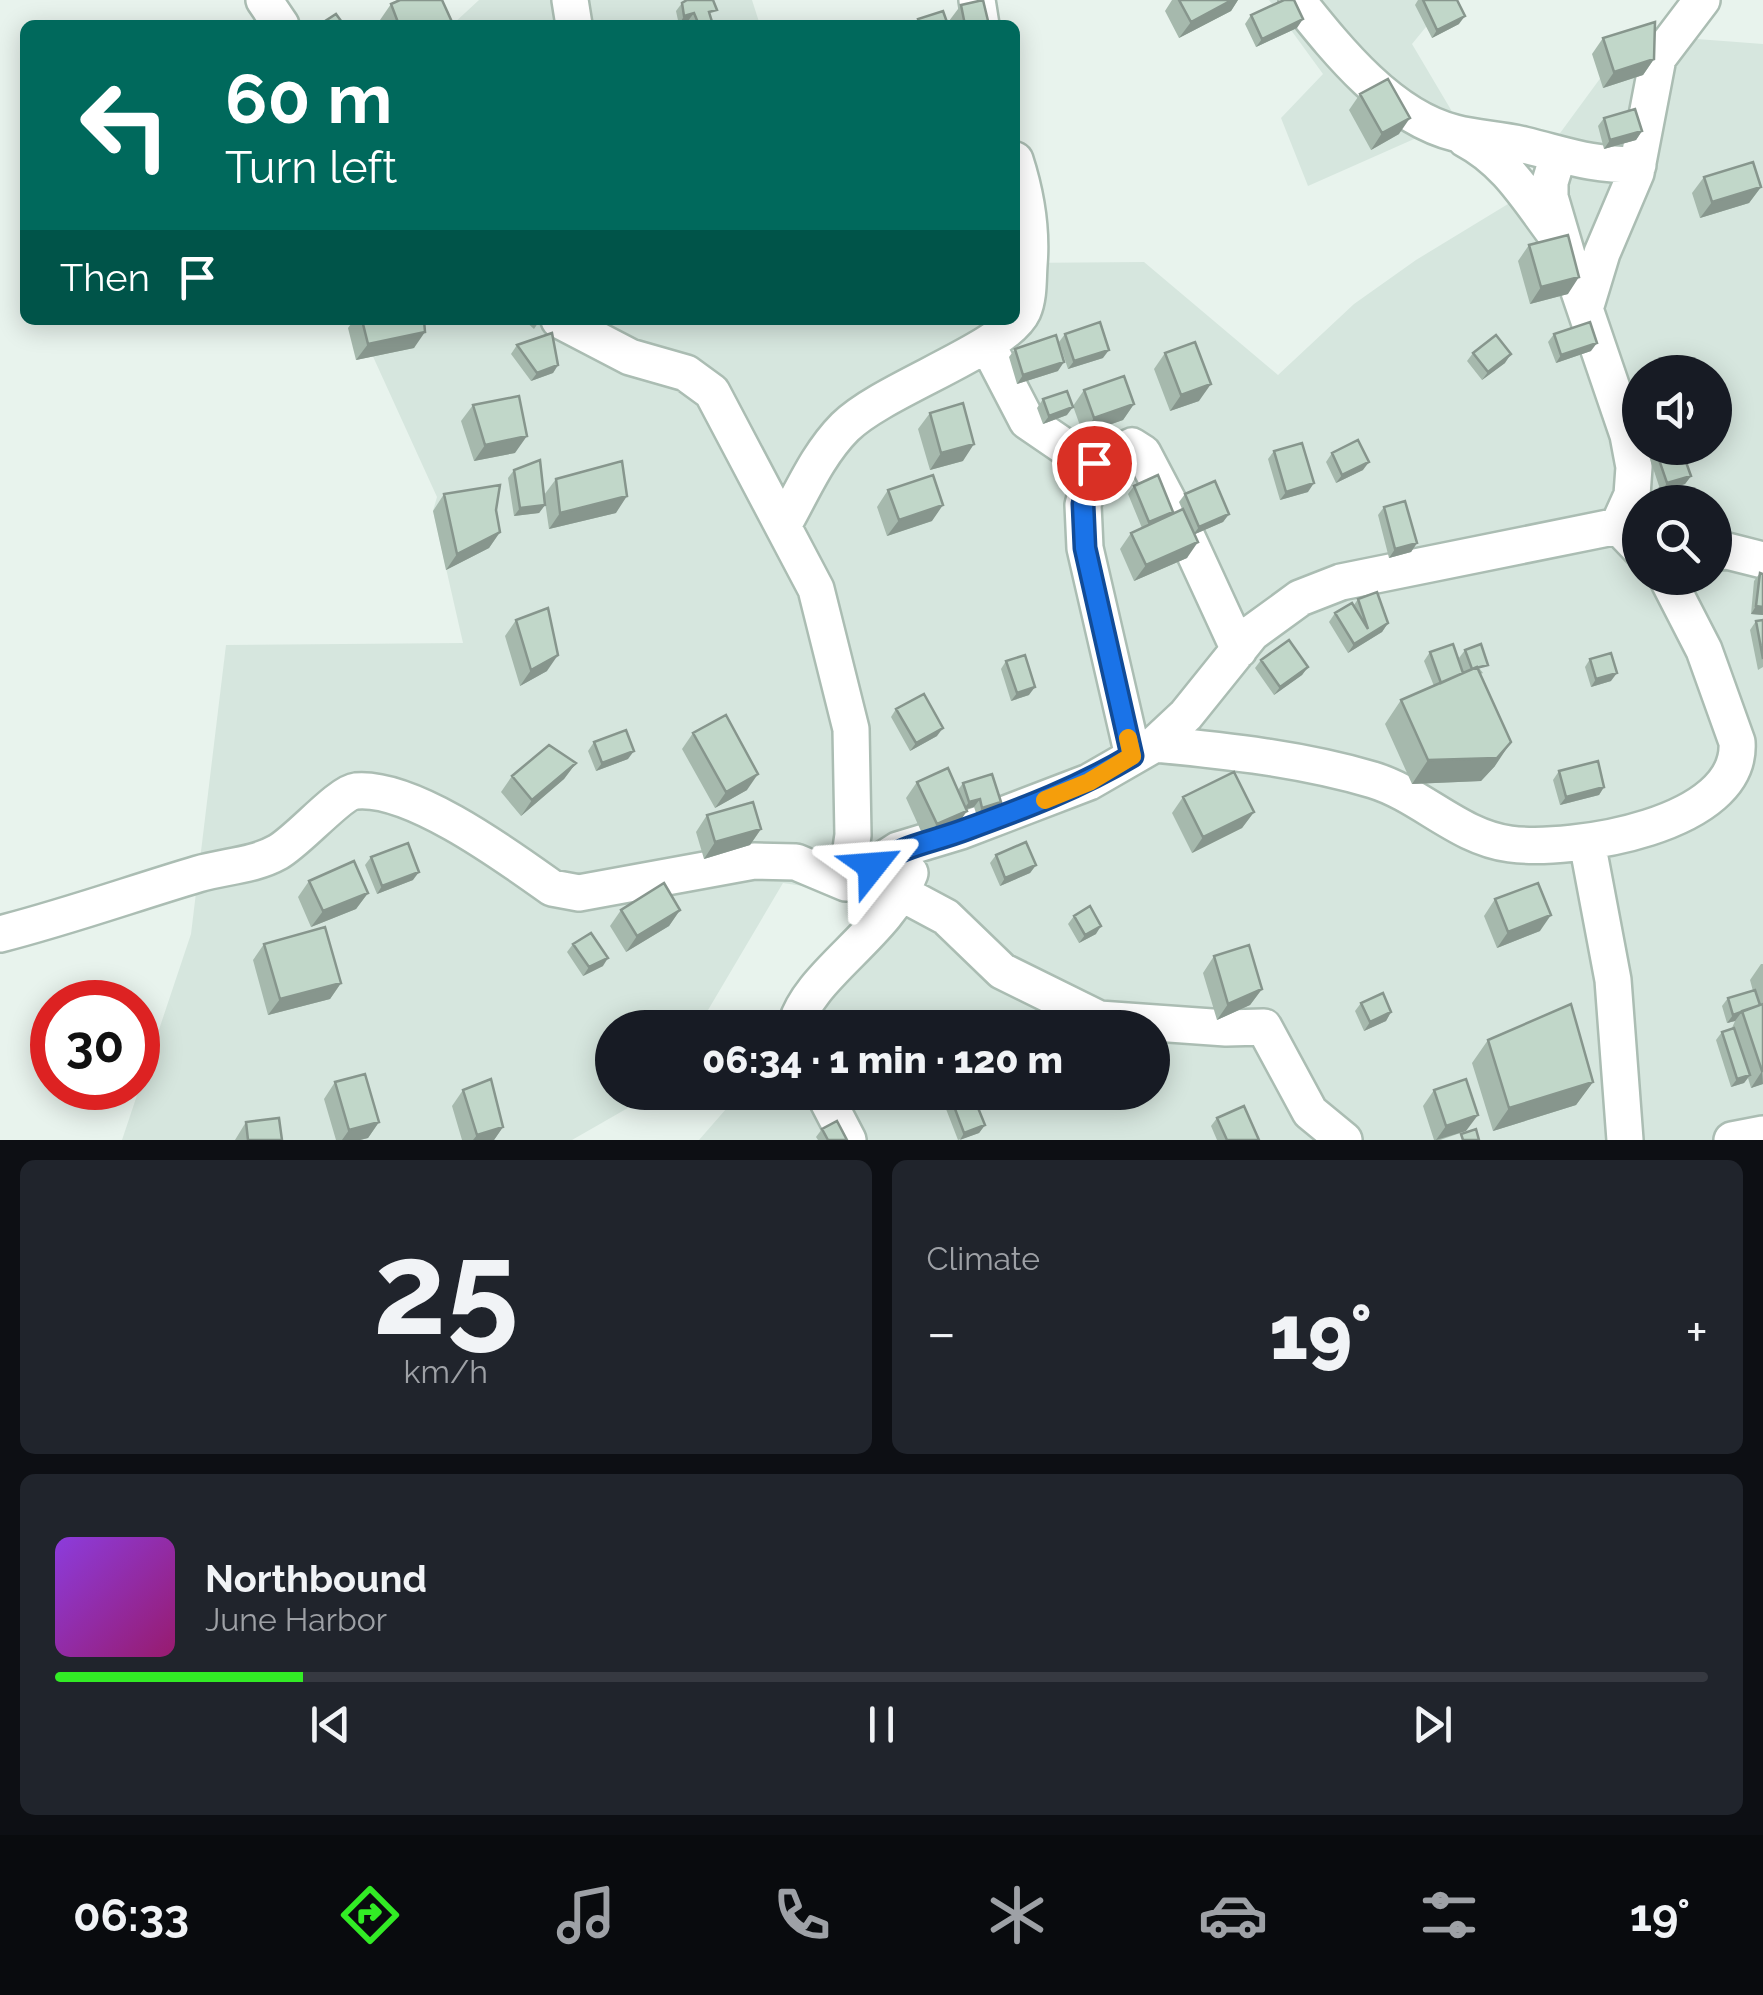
<!DOCTYPE html>
<html lang="en">
<head>
<meta charset="utf-8">
<style>
	:root { --surface:#171b24; --page:#20242c; --text:#f1f3f6; --muted:#9ea1a6; --line:#363941; --accent:#32ec25 }
	body { margin:0; font-family:Raleway,sans-serif; background:var(--page); color:var(--text); height:100vh; display:flex; flex-direction:column; font-size:38px; white-space:nowrap }
	* { box-sizing:border-box; margin:0 }
	p { font-size:32px; color:var(--muted) }
	.icon { flex:none; width:55px; height:55px; fill:none; stroke:currentColor; stroke-width:2; stroke-linecap:round; stroke-linejoin:round }
	.map { position:relative; height:1140px; overflow:hidden }
	.sheet { display:flex; flex-direction:column; gap:20px; padding:20px; background:#0d0f14; flex:1 }
	.sheet>* { flex:none }
	.top-card { position:absolute; left:20px; top:20px; width:1000px; height:305px; border-radius:15px; box-shadow:0 5px 25px #0003; background:#00695c; color:#fff; overflow:hidden }
	.tools { position:absolute; left:1622px; top:355px; display:grid; gap:20px }
	.tools a { display:grid; place-items:center; width:110px; height:110px; border-radius:50%; background:var(--surface); box-shadow:0 5px 25px #0003; font-size:50px }
	.speed { position:absolute; left:30px; top:980px; display:flex; gap:20px; font-size:50px; font-weight:700; text-align:center }
	.speed>* { display:grid; place-content:center; width:130px; height:130px; border-radius:50%; background:var(--surface); box-shadow:0 5px 25px #0003; line-height:1 }
	.speed .limit { border:15px solid #d22; background:#fff; color:#111 }
	.pin { position:absolute; display:grid; place-items:center; width:85px; height:85px; color:#fff; margin:-42px; border:5px solid #fff; border-radius:50%; box-shadow:0 2px 10px #0007 }
	.me { position:absolute; width:110px; margin:-55px; rotate:62deg; stroke-linejoin:round; filter:drop-shadow(0 0 8px #0008) }
	.turn { display:flex; align-items:center; gap:35px; height:210px; padding:0 40px; font-size:45px }
	.turn .icon { width:130px; height:130px; stroke-width:2.5 }
	.turn b { display:block; font-size:70px; line-height:85px }
	.then { display:flex; align-items:center; height:95px; padding:0 40px; background:#0003; gap:20px; font-size:38px }
	.big { font-size:75px; font-weight:800; line-height:1.1 }
	.sheet .tile { flex:1; display:flex; flex-direction:column; justify-content:center; gap:15px; min-width:0; padding:0 35px; border-radius:15px; background:var(--page) }
	.sheet .dial { align-items:center; gap:0 }
	.dial b { font-size:130px; line-height:1 }
	.song { display:flex; align-items:center; gap:30px }
	.cover { width:120px; height:120px; border-radius:15px; background:linear-gradient(135deg,hsl(270 70% 55%),hsl(320 70% 35%)) }
	.played { height:10px; border-radius:5px; background:linear-gradient(90deg,var(--accent) 15%,var(--line) 15%) }
	.keys { display:flex; justify-content:space-around; direction:ltr }
	.heat { display:flex; justify-content:space-between; align-items:center; font-size:55px; direction:ltr }
	.sheet .tiles { flex:1; display:grid; gap:20px; grid-template-columns:1fr 1fr }
	.tile:last-child { grid-column:span 2 }
	.trip { position:absolute; left:595px; top:1010px; width:575px; height:100px; border-radius:50px; background:var(--surface); box-shadow:0 5px 25px #0003; font-weight:800; line-height:100px; text-align:center }
	.menu { display:flex; height:160px; justify-content:space-around; align-items:center; background:#090b0e; color:var(--muted) }
	.menu .icon { width:70px; height:70px }
	.menu .selected { color:var(--accent) }
	.menu b { font-size:45px; color:var(--text) }
	.map>svg:first-child { display:block }
	.residential { fill:#d6e6de; fill-rule:evenodd }
	.lines { fill:none; stroke-linecap:round; stroke-linejoin:round }
	.minor-casing { stroke:#abbdb3; stroke-width:40 }
	.minor { stroke:#fff; stroke-width:35 }
	.wall { fill:#a6b9ad }
	.shaded-wall { fill:#87968d }
	.building { fill:#c1d7c9; stroke:#87968d; stroke-width:2.5 }
	.route-casing { stroke:#114b97; stroke-width:25 }
	.route { stroke:#1a73e8; stroke-width:18 }
	.slow { stroke:#f59e0b; stroke-width:18 }
</style>
</head>
<body>
<div class="map">
<svg width="1763" height="1140" viewBox="0 0 1763 1140">
	<rect width="100%" height="100%" fill="#e8f3ed"/>
	<path class="residential" d="M479,0H752L760,25H452Z
		M1269,0H1448L1412,44L1457,120L1308,186L1281,118L1323,74Z
		M1697,39L1763,44V1140H699L740,1093L1152,1092V1028L782,1027L893,900L783,883L698,1027L612,1028V1092L654,1093L572,1140H122L191,934L226,645L463,643L433,511L437,497L365,339L362,320H1015V263L1144,262L1278,375L1354,304L1416,260L1508,204L1621,50ZM1640,372H1715V448H1640ZM1640,502H1715V578H1640Z"/>
	<g class="lines">
		<defs>
			<path id="minor" d="M264,0L281,25
				M570,0L574,25
				M977,0L981,25
				M1297,0C1337,50 1390,117 1455,133C1478,139 1501,139 1524,145C1569,156 1589,165 1638,165
				M1465,139C1505,160 1526,195 1552,230
				M1558,156L1550,182V197L1570,265L1628,435L1634,467L1632,495L1618,526
				M1585,309L1602,253L1636,173L1658,58L1702,0
				M559,320L630,357L686,373L712,392L816,589L851,729L853,835L846,883
				M987,344L1027,421L1084,460L1094,463L1107,460L1132,446L1143,453L1187,537L1239,650
				M1094,463L1083,505L1085,548L1133,756
				M784,524C802,492 818,454 845,427C883,389 1006,349 1023,311C1029,298 1028,279 1029,265C1032,229 1026,194 1015,160
				M1618,526L1640,549
				M1715,552L1727,551L1763,560
				M1155,744C1228,751 1302,759 1373,780C1422,795 1458,837 1510,844C1571,852 1743,826 1737,742L1704,650L1667,578
				M1587,842L1613,980L1625,1140
				M856,877L898,850L961,831L1089,782L1155,744L1186,715L1252,633L1300,598L1341,582L1618,526
				M0,934C67,917 131,894 198,874C225,866 253,866 278,852C299,840 339,793 356,791C412,786 507,856 552,888L579,893L754,861L796,862L846,883L886,875L903,894L946,917L1002,971L1099,1019L1226,1028L1264,1027L1310,1112L1344,1140
				M795,1028C807,975 888,934 910,873
				M823,1092L848,1140
				M1732,1140L1763,1134"/>
		</defs>
		<use href="#minor" class="minor-casing"/>
		<use href="#minor" class="minor"/>
	</g>
	<path class="wall" d="M1172,0H1238L1231,11L1179,38L1165,11Z
		M1418,0H1457L1459,24L1432,38L1415,5Z
		M682,3L711,18L712,25H690L688,21L679,25L676,11Z
		M391,4L452,22L450,25H382L380,20Z
		M961,5L989,25H950L949,21Z
		M1251,15L1297,28L1256,47L1245,24Z
		M1603,38L1654,59L1643,75L1603,88L1592,54Z
		M1360,94L1399,134L1371,150L1349,110Z
		M1604,118L1642,131L1636,140L1604,149L1598,126Z
		M1704,177L1761,187L1749,203L1700,218L1692,193Z
		M1529,245L1568,294L1530,304L1518,261Z
		M354,320H424L414,348L356,360L348,328Z
		M524,320H540L534,329Z
		M1065,334L1103,358L1068,369L1059,342Z
		M1554,334L1591,351L1556,363L1548,342Z
		M517,345L558,365L553,373L531,381L511,354Z
		M1015,349L1058,371L1017,384L1009,357Z
		M1165,353L1199,401L1170,411L1154,369Z
		M1473,353L1505,363L1482,380L1467,361Z
		M1640,388V416L1631,397Z
		M1084,390L1134,404L1123,420L1083,434L1073,406Z
		M1043,399L1067,415L1043,424L1037,408Z
		M473,405L515,453L474,461L461,421Z
		M930,413L963,461L930,470L918,429Z
		M1655,448L1691,476L1685,484L1661,492L1649,456Z
		M1274,451L1308,492L1280,500L1268,459Z
		M1332,453L1363,470L1336,483L1326,462Z
		M514,470L545,505L539,513L514,516L508,478Z
		M556,479L616,513L549,529L544,495Z
		M1134,486L1173,512L1172,514L1182,509L1179,502L1185,494L1229,514L1223,522L1195,534L1187,558L1134,581L1120,549L1131,533L1142,528L1128,494Z
		M888,490L932,521L887,536L877,507Z
		M444,494L496,510L500,532L489,548L446,570L433,511Z
		M1384,507L1417,543L1411,552L1389,558L1378,515Z
		M1760,573L1763,615L1751,614L1754,581Z
		M1358,599L1388,623L1382,632L1348,653L1329,622L1335,613L1354,605Z
		M516,620L547,671L520,686L505,636Z
		M1763,620V667L1758,670L1750,630L1756,621Z
		M1465,650L1483,673L1480,674L1495,766L1481,781L1412,784L1385,724L1401,700L1434,686L1424,661L1430,652L1463,673L1459,658Z
		M1590,659L1611,681L1591,687L1585,667Z
		M1261,660L1308,667L1302,675L1274,695L1255,668Z
		M1006,661L1029,695L1011,701L1001,669Z
		M896,709L937,736L910,751L891,717Z
		M693,733L747,790L715,808L682,749Z
		M594,742L628,759L596,771L588,751Z
		M576,763L564,779L521,816L501,792L512,776Z
		M1559,771L1604,787L1599,795L1560,805L1553,780Z
		M917,782L958,790L963,783L995,810L977,816L974,807L967,809L956,827L925,840L906,798Z
		M1183,797L1254,812L1242,828L1192,853L1172,813Z
		M707,815L761,829L750,845L704,859L696,832Z
		M996,855L1036,865L1030,873L1000,886L990,863Z
		M371,857L413,880L377,894L365,865Z
		M309,881L368,893L356,909L311,927L298,897Z
		M1495,899L1540,931L1497,948L1484,916Z
		M621,910H680L669,926L626,952L610,926Z
		M1074,916L1096,934L1079,943L1068,924Z
		M264,944L341,983L330,999L268,1015L253,960Z
		M573,944L603,966L583,976L567,952Z
		M1214,956L1262,989L1250,1005L1217,1020L1203,973Z
		M1761,964H1763V1084L1751,1088L1748,1078L1744,1083L1731,1087L1716,1040L1722,1032L1732,1028L1735,1021L1727,1023L1722,1006L1728,998L1753,991L1750,980Z
		M1361,1003L1391,1012L1386,1021L1364,1031L1355,1011Z
		M1488,1040L1593,1082L1576,1105L1493,1131L1472,1063Z
		M335,1082L379,1122L368,1138L360,1140H336L324,1099Z
		M463,1090L503,1127L494,1140H462L452,1106Z
		M1434,1090L1466,1131L1440,1140H1434L1423,1106Z
		M952,1101L985,1125L979,1133L958,1140L946,1109Z
		M1217,1118L1259,1140H1217L1211,1126Z
		M246,1122L282,1140H235Z
		M822,1129L847,1140H818L816,1137Z"/>
	<path class="shaded-wall" d="M1232,0H1238L1231,11L1179,38L1191,22Z
		M694,13L688,21L679,25L684,16Z
		M1465,16L1459,24L1432,38L1437,30Z
		M1303,19L1297,28L1256,47L1262,39Z
		M1654,59L1643,75L1603,88L1614,72Z
		M1410,118L1399,134L1371,150L1382,133Z
		M1642,131L1636,140L1604,149L1610,140Z
		M1761,187L1749,203L1700,218L1712,202Z
		M1579,277L1568,294L1530,304L1541,287Z
		M425,332L414,348L356,360L368,344Z
		M1597,343L1591,351L1556,363L1561,355Z
		M1109,350L1103,358L1068,369L1074,361Z
		M1511,354L1505,363L1482,380L1488,372Z
		M1064,362L1058,371L1017,384L1023,375Z
		M558,365L553,373L531,381L537,373Z
		M1211,384L1199,401L1170,411L1181,395Z
		M1134,404L1123,420L1083,434L1094,418Z
		M1073,407L1067,415L1043,424L1049,416Z
		M527,436L515,453L474,461L485,445Z
		M974,444L963,461L930,470L941,453Z
		M1369,462L1363,470L1336,483L1342,475Z
		M1691,476L1685,484L1661,492L1667,483Z
		M1314,483L1308,492L1280,500L1286,492Z
		M627,496L616,513L549,529L560,513Z
		M545,505L539,513L514,516L520,508Z
		M943,505L932,521L887,536L899,520Z
		M1229,514L1223,522L1193,535L1199,527Z
		M500,532L489,548L446,570L457,554Z
		M1198,542L1187,558L1134,581L1146,565Z
		M1417,543L1411,552L1389,558L1395,549Z
		M1756,606L1763,607V615L1751,614Z
		M1388,623L1382,632L1348,653L1354,644Z
		M558,655L547,671L520,686L531,670Z
		M1308,667L1302,675L1274,695L1280,687Z
		M1617,673L1611,681L1591,687L1596,679Z
		M1035,687L1029,695L1011,701L1017,693Z
		M943,728L937,736L910,751L916,743Z
		M1511,742L1495,766L1481,781L1412,784L1428,760Z
		M634,751L628,759L596,771L602,763Z
		M576,763L564,779L521,816L532,800Z
		M758,774L747,790L715,808L726,792Z
		M1604,787L1599,795L1560,805L1566,797Z
		M980,799L974,807L963,810L969,802Z
		M1001,802L995,810L977,816L982,808Z
		M967,811L956,827L925,840L937,824Z
		M1254,812L1242,828L1192,853L1203,837Z
		M761,829L750,845L704,859L715,842Z
		M1036,865L1030,873L1000,886L1005,878Z
		M419,872L413,880L377,894L382,886Z
		M368,893L356,909L311,927L323,911Z
		M680,910L669,926L626,952L637,936Z
		M1551,915L1540,931L1497,948L1508,932Z
		M1101,926L1096,934L1079,943L1085,935Z
		M608,958L603,966L583,976L589,967Z
		M341,983L330,999L268,1015L280,999Z
		M1262,989L1250,1005L1217,1020L1228,1004Z
		M1391,1012L1386,1021L1364,1031L1370,1022Z
		M1741,1013L1735,1021L1727,1023L1733,1015Z
		M1762,1071L1763,1084L1751,1088Z
		M1750,1075L1744,1083L1731,1087L1737,1079Z
		M1593,1082L1576,1105L1493,1131L1509,1108Z
		M1478,1115L1466,1131L1436,1140L1446,1126Z
		M379,1122L368,1138L360,1140H342L349,1130Z
		M985,1125L979,1133L960,1140L964,1133Z
		M503,1127L494,1140H473L477,1135Z"/>
	<path class="building" d="M400,0H442L452,22L446,25H399L391,4Z
		M687,0H713L717,10L709,12L713,25H699L694,13L684,16L682,3Z
		M983,0L989,25H965L961,5Z
		M1179,0H1232L1191,22Z
		M1284,0H1294L1303,19L1262,39L1251,15Z
		M1423,0H1457L1465,16L1437,30Z
		M943,11L948,25H920L918,19Z
		M336,14L344,25H319Z
		M1655,22L1654,59L1614,72L1603,38Z
		M1388,79L1410,118L1382,133L1360,94Z
		M1635,109L1642,131L1610,140L1604,118Z
		M1753,162L1761,187L1712,202L1704,177Z
		M1568,235L1579,277L1541,287L1529,245Z
		M362,320H424L425,332L368,344Z
		M1100,322L1109,350L1074,361L1065,334Z
		M1590,322L1597,343L1561,355L1554,334Z
		M552,333L558,365L537,373L517,345Z
		M1056,335L1064,362L1023,375L1015,349Z
		M1496,335L1511,354L1488,372L1473,353Z
		M1195,342L1211,384L1181,395L1165,353Z
		M1124,376L1134,404L1094,418L1084,390Z
		M1067,391L1073,407L1049,416L1043,399Z
		M519,396L527,436L485,445L473,405Z
		M963,403L974,444L941,453L930,413Z
		M1358,440L1369,462L1342,475L1332,453Z
		M1302,443L1314,483L1286,492L1274,451Z
		M1655,448H1681L1691,476L1667,483Z
		M540,460L545,505L520,508L514,470Z
		M622,461L627,496L560,513L556,479Z
		M933,475L943,505L899,520L888,490Z
		M1158,475L1173,512L1149,522L1134,486Z
		M1215,481L1229,514L1199,527L1185,494Z
		M500,485L496,510L500,532L457,554L444,494Z
		M1405,501L1417,543L1395,549L1384,507Z
		M1183,509L1198,542L1146,565L1131,533Z
		M1760,573L1763,574V607L1756,606Z
		M1377,592L1388,623L1354,644L1335,613L1352,603L1368,629L1358,599Z
		M548,608L558,655L531,670L516,620Z
		M1763,620V659L1756,621Z
		M1289,640L1308,667L1280,687L1261,660Z
		M1453,644L1463,673L1441,683L1430,652Z
		M1481,644L1488,665L1472,669L1465,650Z
		M1611,653L1617,673L1596,679L1590,659Z
		M1025,655L1035,687L1017,693L1006,661Z
		M1477,667L1511,742L1497,758L1428,760L1401,700Z
		M924,694L943,728L916,743L896,709Z
		M726,715L758,774L726,792L693,733Z
		M626,730L634,751L602,763L594,742Z
		M549,745L576,763L532,800L512,776Z
		M1598,761L1604,787L1566,797L1559,771Z
		M948,768L967,811L937,824L917,782Z
		M1234,772L1254,812L1203,837L1183,797Z
		M992,774L1001,802L982,808L980,799L969,802L963,783Z
		M753,802L761,829L715,842L707,815Z
		M1026,842L1036,865L1005,878L996,855Z
		M408,843L419,872L382,886L371,857Z
		M354,861L368,893L323,911L309,881Z
		M664,883L680,910L637,936L621,910Z
		M1538,883L1551,915L1508,932L1495,899Z
		M1090,906L1101,926L1085,935L1074,916Z
		M325,927L341,983L280,999L264,944Z
		M591,933L608,958L589,967L573,944Z
		M1249,945L1262,989L1228,1004L1214,956Z
		M1755,990L1760,1005L1733,1015L1728,998Z
		M1383,993L1391,1012L1370,1022L1361,1003Z
		M1571,1004L1593,1082L1509,1108L1488,1040Z
		M1763,1004V1071H1762L1742,1011Z
		M1734,1028L1750,1075L1737,1079L1722,1032Z
		M365,1074L379,1122L349,1130L335,1082Z
		M491,1079L503,1127L477,1135L463,1090Z
		M1466,1079L1478,1115L1446,1126L1434,1090Z
		M972,1093L985,1125L964,1133L952,1101Z
		M1244,1106L1259,1140H1227L1217,1118Z
		M279,1118L282,1140H248L246,1122Z
		M837,1121L847,1140H828L822,1129Z
		M1476,1129L1479,1140H1463L1461,1134Z"/>
	<g class="lines">
		<defs>
			<path id="route" d="M872,866C907,844 930,843 967,829C1025,808 1080,787 1132,756L1085,548L1083,504L1094,463"/>
		</defs>
		<use href="#route" class="route-casing"/>
		<use href="#route" class="route"/>
		<path class="slow" d="M1045,800L1089,782L1132,756L1128,738"/>
	</g>
</svg>
<div class="tools">
<a><svg class="icon" aria-label="sound" viewBox="0 0 24 24"><path d="M4 9h4l5-4v14l-5-4H4zM17 9q2 3 0 6"/></svg></a>
<a><svg class="icon" aria-label="search" viewBox="0 0 24 24"><circle cx="10" cy="10" r="6"/><path d="M15 15l6 6"/></svg></a>
</div>
<div class="speed"><div class="limit">30</div></div>
<div class="pin" style="left:1094px;top:463px;background:#d93025"><svg class="icon" aria-label="arrive" viewBox="0 0 24 24"><path d="M6 21V4h12l-3 4 3 4H6"/></svg></div>
<svg class="me" style="left:872px;top:866px" viewBox="-20 -20 40 40"><path d="M0-17L14 15 0 8-14 15z" fill="#1a73e8" stroke="#fff" stroke-width="4"/></svg>
<div class="trip">06:34 · 1 min · 120 m</div>
<div class="top-card">
<div class="turn"><svg class="icon" aria-label="left" viewBox="0 0 24 24"><path d="M17 20v-9H6M10 6l-5 5 5 5"/></svg><div><b>60 m</b>Turn left</div></div>
<div class="then">Then<svg class="icon" aria-label="arrive" viewBox="0 0 24 24"><path d="M6 21V4h12l-3 4 3 4H6"/></svg></div>
</div>
</div>
<section class="sheet">
<div class="tiles">
<div class="tile dial"><b>25</b><p>km/h</p></div>
<div class="tile"><p>Climate</p>
<div class="heat"><a>−</a><b class="big">19°</b><a>+</a></div>
</div>
<div class="tile">
<div class="song"><i class="cover"></i><div><b>Northbound</b><p>June Harbor</p></div></div>
<div class="played"></div>
<div class="keys"><svg class="icon" aria-label="previous" viewBox="0 0 24 24"><path d="M18 5L8 12l10 7zM5 5v14"/></svg><svg class="icon" aria-label="pause" viewBox="0 0 24 24"><path d="M8 5v14M16 5v14"/></svg><svg class="icon" aria-label="next" viewBox="0 0 24 24"><path d="M6 5l10 7-10 7zM19 5v14"/></svg></div>
</div>
</div>
</section>
<nav class="menu">
<b>06:33</b>
<svg class="icon selected" aria-label="directions" viewBox="0 0 24 24"><path d="M12 3l9 9-9 9-9-9zM9 14v-3h6M13 9l2 2-2 2"/></svg>
<svg class="icon" aria-label="music" viewBox="0 0 24 24"><path d="M9 18V5l10-2v13"/><circle cx="6" cy="18" r="3"/><circle cx="16" cy="16" r="3"/></svg>
<svg class="icon" aria-label="phone" viewBox="0 0 24 24"><path d="M5 4h4l2 5-3 2q2 4 5 5l2-3 5 2v4C11 20 4 13 5 4z"/></svg>
<svg class="icon" aria-label="climate" viewBox="0 0 24 24"><path d="M12 3v18M4 7l16 10M4 17L20 7"/></svg>
<svg class="icon" aria-label="car" viewBox="0 0 24 24"><path d="M5 17H2v-5l4-1 3-4h7l3 4 3 1v5h-3M9 17h6M6 11h13"/><circle cx="7" cy="17" r="2"/><circle cx="17" cy="17" r="2"/></svg>
<svg class="icon" aria-label="filters" viewBox="0 0 24 24"><path d="M4 7h16M4 17h16"/><circle cx="9" cy="7" r="2"/><circle cx="15" cy="17" r="2"/></svg>
<b>19°</b>
</nav>
</body>
</html>
